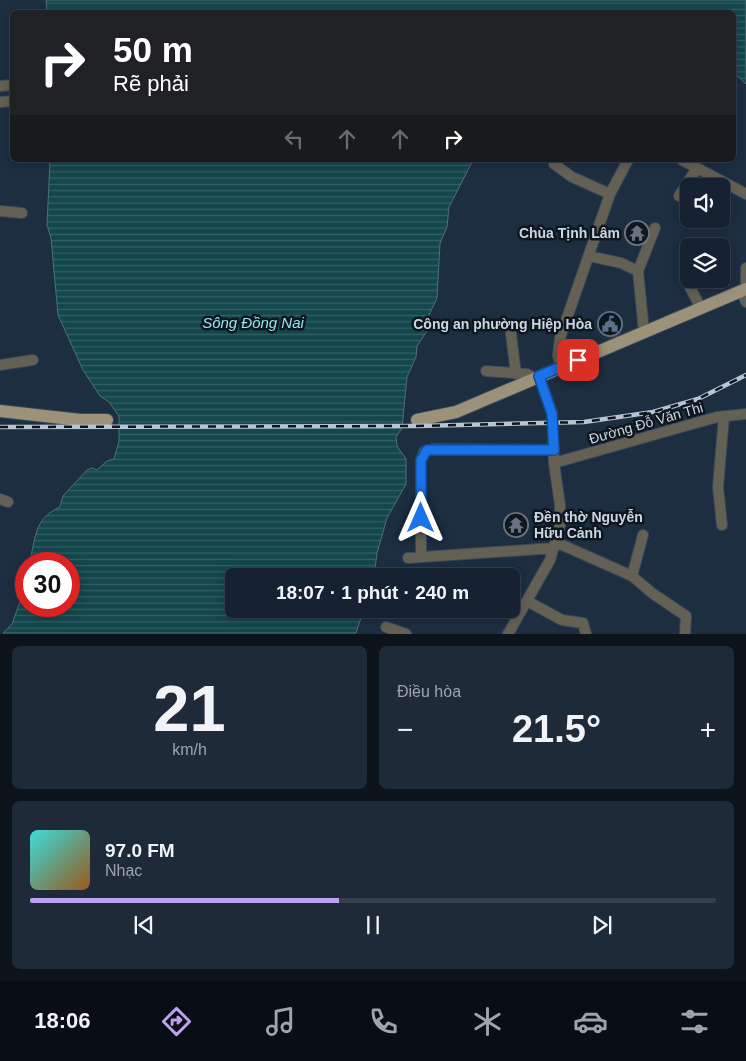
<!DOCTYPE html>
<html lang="vi">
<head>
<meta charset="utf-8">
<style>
	:root { --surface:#162231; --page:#1f2a39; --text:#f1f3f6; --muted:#9ea4ab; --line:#353f4d; --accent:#bca0f2 }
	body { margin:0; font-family:Arial,sans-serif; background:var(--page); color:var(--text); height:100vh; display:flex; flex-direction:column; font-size:19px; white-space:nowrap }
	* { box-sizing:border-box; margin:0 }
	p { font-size:16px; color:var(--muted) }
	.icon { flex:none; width:28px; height:28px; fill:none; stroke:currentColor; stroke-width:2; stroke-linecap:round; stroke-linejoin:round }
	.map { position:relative; height:634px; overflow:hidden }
	.details { display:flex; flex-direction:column; gap:12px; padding:12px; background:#0c131b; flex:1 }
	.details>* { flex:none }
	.banner { position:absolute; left:10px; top:10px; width:726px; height:152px; border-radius:8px; box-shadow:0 2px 12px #0003,0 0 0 1px var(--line); background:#202124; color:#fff; overflow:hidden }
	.controls { position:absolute; left:680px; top:178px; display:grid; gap:10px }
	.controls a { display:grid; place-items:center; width:50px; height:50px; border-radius:8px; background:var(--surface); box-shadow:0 2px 12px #0003,0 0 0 1px var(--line); font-size:25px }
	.speed { position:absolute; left:15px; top:552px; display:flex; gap:10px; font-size:25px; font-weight:700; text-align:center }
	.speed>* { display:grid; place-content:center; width:65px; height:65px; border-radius:50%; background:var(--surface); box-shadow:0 2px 12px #0003,0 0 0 1px var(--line); line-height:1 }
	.speed .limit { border:8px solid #d22; background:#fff; color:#111 }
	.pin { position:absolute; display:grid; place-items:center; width:42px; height:42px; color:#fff; margin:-21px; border-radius:10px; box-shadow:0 2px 8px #0006 }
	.me { position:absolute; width:55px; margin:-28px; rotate:0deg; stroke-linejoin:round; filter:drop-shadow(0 0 4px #0008) }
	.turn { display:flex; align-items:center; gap:18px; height:105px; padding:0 20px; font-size:22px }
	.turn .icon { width:65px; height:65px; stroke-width:2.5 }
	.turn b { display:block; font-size:35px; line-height:42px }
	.lanes { display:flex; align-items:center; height:48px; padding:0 20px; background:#0003; justify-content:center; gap:25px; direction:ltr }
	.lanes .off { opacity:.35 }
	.big { font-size:38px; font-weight:600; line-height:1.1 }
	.details .card { flex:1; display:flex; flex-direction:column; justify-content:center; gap:8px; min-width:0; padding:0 18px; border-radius:8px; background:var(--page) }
	.details .dial { align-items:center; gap:0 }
	.dial b { font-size:65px; line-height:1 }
	.song { display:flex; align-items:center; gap:15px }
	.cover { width:60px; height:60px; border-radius:8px; background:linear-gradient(135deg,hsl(180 70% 55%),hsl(30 70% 35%)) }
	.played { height:5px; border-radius:2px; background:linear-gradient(90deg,var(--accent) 45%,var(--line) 45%) }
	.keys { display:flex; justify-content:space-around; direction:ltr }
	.heat { display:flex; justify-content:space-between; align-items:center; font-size:28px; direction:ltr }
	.details .tiles { flex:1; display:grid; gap:12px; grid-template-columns:1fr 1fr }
	.card:last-child { grid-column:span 2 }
	.trip { position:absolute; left:225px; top:568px; width:295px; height:50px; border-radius:8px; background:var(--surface); box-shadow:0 2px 12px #0003,0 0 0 1px var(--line); font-weight:600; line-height:50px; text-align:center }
	.tab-bar { display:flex; height:80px; justify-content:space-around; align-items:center; background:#090e14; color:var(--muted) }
	.tab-bar .icon { width:35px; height:35px }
	.tab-bar .current { color:var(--accent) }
	.tab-bar b { font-size:22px; color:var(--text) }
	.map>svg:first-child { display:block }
	.commercial { fill:#422e2f }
	.water { fill:url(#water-rules); stroke:#4a7279 }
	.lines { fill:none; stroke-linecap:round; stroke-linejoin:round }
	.minor-casing { stroke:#39495b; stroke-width:12 }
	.major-casing { stroke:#39495b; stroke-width:14 }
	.minor { stroke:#656054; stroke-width:10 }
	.major { stroke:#9c927a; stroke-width:12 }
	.rail-casing { stroke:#b8c4d1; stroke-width:4.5 }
	.rail { stroke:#0e161e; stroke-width:2.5; stroke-dasharray:8; stroke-linecap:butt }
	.route-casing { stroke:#114b97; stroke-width:12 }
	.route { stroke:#1a73e8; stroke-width:9 }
	.labels { text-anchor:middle; stroke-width:5; stroke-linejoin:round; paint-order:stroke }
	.poi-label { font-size:14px; font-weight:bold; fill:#cbd6e3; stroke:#0e161e; text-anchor:end }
	.street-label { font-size:14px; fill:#cbd6e3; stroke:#0e161e }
	.water-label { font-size:15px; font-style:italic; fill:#91e7ef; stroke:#0e161e }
</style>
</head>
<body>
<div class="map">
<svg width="746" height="634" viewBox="0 0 746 634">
	<defs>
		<pattern id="water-rules" width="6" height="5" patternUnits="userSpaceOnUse" patternTransform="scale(1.25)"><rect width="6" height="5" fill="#13474c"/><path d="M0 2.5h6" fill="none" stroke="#346166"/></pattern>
	</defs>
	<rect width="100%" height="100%" fill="#1d2e41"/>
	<path class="commercial" d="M614,312L622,337L610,343L600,316Z"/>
	<path class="water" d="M46,0H746V84L734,73V12H47Z
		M50,160H473L449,207L447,227L440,243L437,298L429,315L427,331L417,346L416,357L407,377L402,428L396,437L397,446L406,459V484L387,518L377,553L374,576H234V609H364L356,633H3L12,624L26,585V606H69V564H29C36,539 33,519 60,507L63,496L87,470L92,468L97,470L107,461L114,459L119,441V416L109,402L100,396L83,370L58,315L51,238L47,225Z"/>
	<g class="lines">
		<defs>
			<path id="minor" d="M0,86L12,85
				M0,102L12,101
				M682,160L746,194
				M554,164L572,177L610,194
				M679,196L697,168
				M0,211L22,213
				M589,256L621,263L638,271
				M685,278L701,308
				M746,289V268
				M741,291L746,302
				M510,326L516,374
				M644,332L638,271L655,228
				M0,365L33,360
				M561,367L558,355L560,338L610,194L628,160
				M486,371L527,374L534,378
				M554,463L717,417L746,414
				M0,499L8,502
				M722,525L718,487L724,416
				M560,544L632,576L652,593L686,616L685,634
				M421,557V460L424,452L433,449L554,450
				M408,558L554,548
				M632,576L643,535
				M527,601L562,620L583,623L586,634
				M386,627L406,634
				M508,634L550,560L560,525V505L554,463L552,413L539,376"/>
			<path id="major" d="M0,411L80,420H107
				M417,420L456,412L746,289"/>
		</defs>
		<use href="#minor" class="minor-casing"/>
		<use href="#major" class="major-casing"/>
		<use href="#minor" class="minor"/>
		<use href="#major" class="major"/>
		<defs>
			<path id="rail" d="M0,427L418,426L584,422L653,412L698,399L746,375"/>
		</defs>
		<use href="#rail" class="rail-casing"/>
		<use href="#rail" class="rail"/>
	</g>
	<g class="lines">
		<defs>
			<path id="route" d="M421,518V460L427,450H554L552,414L539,376L578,360"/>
		</defs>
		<use href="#route" class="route-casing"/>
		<use href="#route" class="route"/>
	</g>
	<defs>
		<symbol id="temple-ring" viewBox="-11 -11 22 22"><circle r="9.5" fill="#0e161e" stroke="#6b7280" stroke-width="1.5"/><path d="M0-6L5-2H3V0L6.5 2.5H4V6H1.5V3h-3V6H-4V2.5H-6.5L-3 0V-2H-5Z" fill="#6b7280"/></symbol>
		<symbol id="civic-ring" viewBox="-11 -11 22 22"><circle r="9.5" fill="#0e161e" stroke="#5c6f8a" stroke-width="1.5"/><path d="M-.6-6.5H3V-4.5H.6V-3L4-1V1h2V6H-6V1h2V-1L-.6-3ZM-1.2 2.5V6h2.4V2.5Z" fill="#5c6f8a"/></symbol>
	</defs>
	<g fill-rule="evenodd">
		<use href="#temple-ring" x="623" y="219" width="28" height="28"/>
		<use href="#civic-ring" x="596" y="310" width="28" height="28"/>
		<use href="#temple-ring" x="502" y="511" width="28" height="28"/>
	</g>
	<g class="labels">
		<g class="poi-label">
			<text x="620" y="238">Chùa Tịnh Lâm</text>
			<text x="592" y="329">Công an phường Hiệp Hòa</text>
			<text x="534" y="522" text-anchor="start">Đền thờ Nguyễn<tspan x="534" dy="16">Hữu Cảnh</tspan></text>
		</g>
		<g class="street-label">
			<text transform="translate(646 423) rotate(-16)" y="5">Đường Đỗ Văn Thi</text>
		</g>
		<g class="water-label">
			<text x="253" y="328">Sông Đồng Nai</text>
		</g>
	</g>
</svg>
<div class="controls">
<a><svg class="icon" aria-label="sound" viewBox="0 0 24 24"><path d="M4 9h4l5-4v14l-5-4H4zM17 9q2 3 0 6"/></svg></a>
<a><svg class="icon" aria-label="layers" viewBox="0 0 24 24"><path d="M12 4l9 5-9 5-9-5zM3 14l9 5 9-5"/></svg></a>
</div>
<div class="speed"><div class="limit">30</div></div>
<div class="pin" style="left:578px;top:360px;background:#d93025"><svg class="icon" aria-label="arrive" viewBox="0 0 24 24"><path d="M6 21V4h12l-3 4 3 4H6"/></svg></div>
<svg class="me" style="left:421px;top:518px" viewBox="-20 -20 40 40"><path d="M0-17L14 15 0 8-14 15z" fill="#1a73e8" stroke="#fff" stroke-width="4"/></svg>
<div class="trip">18:07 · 1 phút · 240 m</div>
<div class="banner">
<div class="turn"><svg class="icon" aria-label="right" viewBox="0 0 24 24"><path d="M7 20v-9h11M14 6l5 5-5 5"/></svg><div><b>50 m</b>Rẽ phải</div></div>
<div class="lanes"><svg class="icon off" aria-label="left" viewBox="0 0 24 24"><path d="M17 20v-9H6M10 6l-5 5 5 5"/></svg><svg class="icon off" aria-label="ahead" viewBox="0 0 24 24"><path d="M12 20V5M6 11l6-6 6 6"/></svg><svg class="icon off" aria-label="ahead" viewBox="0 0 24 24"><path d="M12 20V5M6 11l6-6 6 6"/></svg><svg class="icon" aria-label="right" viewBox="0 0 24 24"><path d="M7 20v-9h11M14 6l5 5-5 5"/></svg></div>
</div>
</div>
<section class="details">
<div class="tiles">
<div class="card dial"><b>21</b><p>km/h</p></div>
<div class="card"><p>Điều hòa</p>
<div class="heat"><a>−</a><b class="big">21.5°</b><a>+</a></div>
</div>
<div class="card">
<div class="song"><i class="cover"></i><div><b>97.0 FM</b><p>Nhạc</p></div></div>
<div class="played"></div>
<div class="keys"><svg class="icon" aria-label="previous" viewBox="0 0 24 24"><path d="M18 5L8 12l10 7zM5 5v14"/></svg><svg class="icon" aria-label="pause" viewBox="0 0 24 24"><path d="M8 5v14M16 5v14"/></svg><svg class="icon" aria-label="next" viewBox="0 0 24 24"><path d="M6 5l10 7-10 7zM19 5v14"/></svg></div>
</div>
</div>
</section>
<nav class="tab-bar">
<b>18:06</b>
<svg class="icon current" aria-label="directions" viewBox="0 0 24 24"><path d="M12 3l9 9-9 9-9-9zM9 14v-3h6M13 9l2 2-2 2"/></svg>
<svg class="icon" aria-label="music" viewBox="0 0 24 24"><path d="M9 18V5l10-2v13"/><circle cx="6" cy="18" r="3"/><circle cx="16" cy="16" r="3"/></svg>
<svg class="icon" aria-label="phone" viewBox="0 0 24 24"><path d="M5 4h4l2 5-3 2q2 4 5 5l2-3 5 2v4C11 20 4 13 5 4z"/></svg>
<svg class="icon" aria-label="climate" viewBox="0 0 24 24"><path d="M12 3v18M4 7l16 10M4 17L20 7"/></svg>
<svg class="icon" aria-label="car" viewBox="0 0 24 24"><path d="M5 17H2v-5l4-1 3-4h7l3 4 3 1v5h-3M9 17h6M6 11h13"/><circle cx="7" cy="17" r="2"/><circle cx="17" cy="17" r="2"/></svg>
<svg class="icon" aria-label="filters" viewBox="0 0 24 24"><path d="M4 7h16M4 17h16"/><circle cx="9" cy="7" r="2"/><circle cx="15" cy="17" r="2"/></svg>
</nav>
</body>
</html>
